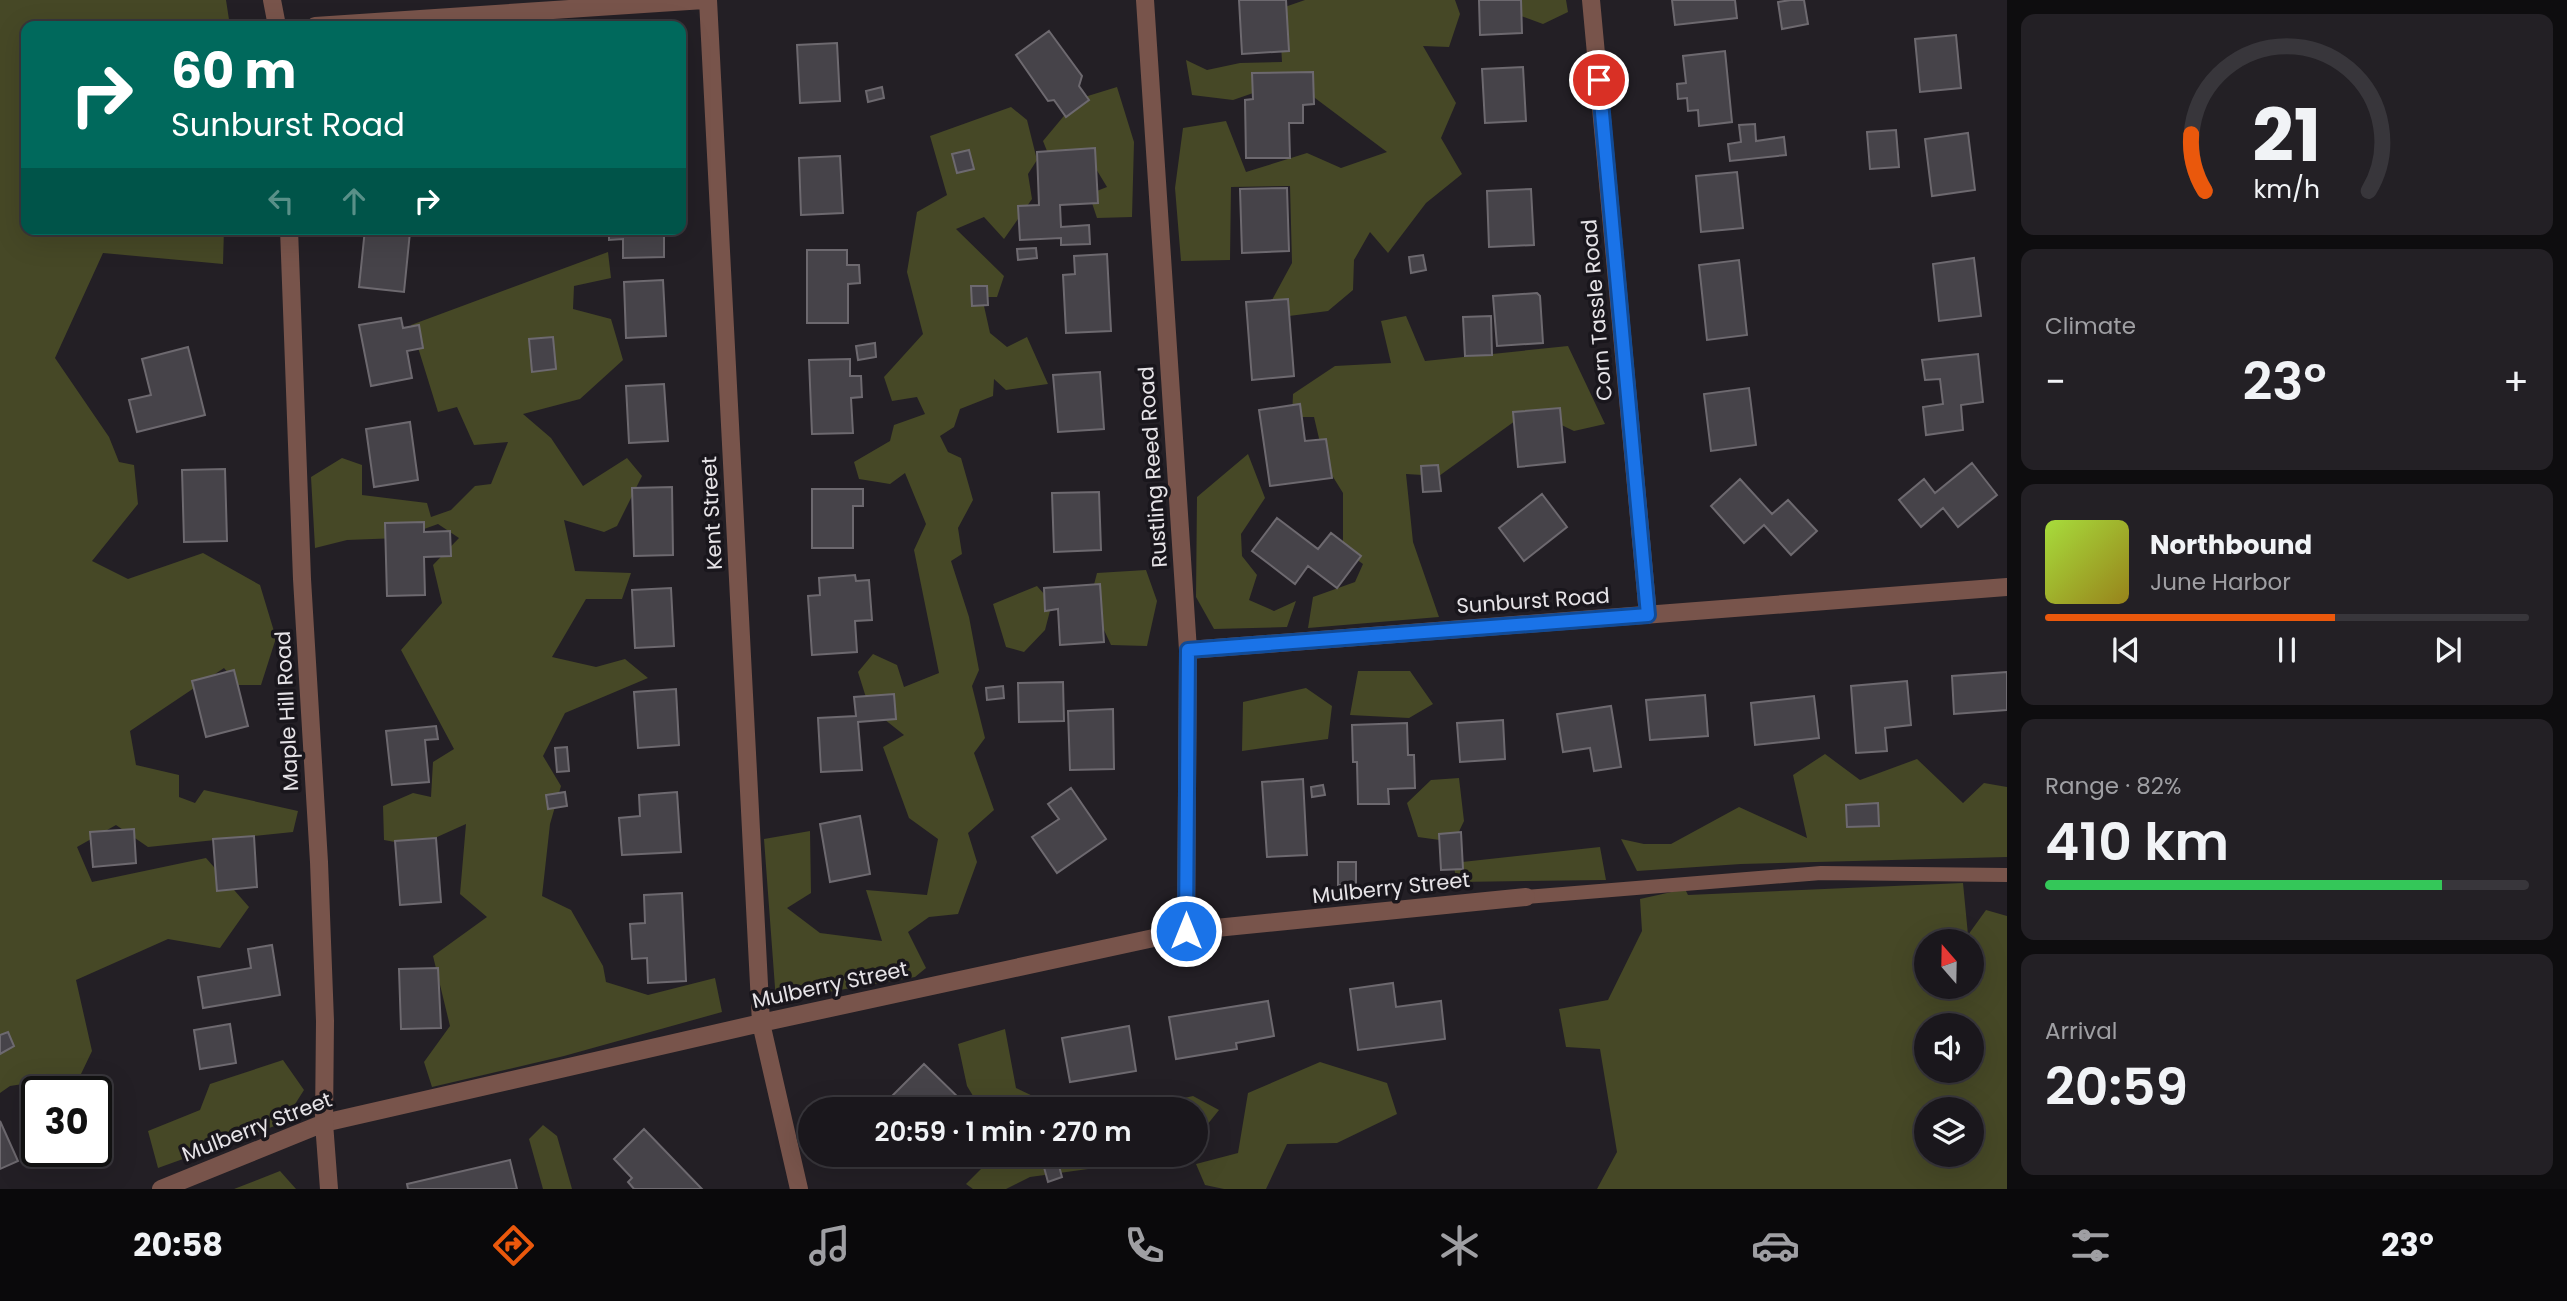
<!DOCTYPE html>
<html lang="en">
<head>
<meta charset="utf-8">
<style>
	:root { --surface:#1a171c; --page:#232025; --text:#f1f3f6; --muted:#9f9fa3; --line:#38363b; --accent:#ea580c }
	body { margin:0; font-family:Poppins,sans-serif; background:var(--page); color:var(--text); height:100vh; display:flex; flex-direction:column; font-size:26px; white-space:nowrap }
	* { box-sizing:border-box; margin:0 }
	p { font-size:23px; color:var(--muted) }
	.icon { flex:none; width:38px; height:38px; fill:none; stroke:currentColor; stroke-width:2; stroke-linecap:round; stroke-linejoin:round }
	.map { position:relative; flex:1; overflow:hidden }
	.side { display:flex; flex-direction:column; gap:14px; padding:14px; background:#0e0d0f; width:560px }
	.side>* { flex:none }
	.guide { position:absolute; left:21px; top:21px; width:665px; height:214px; border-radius:14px; box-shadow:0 7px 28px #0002,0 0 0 2px var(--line); background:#00695c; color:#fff; overflow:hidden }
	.needle { width:46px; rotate:340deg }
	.fabs { position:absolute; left:1914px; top:929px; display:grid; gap:14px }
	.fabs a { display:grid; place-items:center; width:70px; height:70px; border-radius:50%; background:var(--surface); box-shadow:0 7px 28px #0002,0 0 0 2px var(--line); font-size:35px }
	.speed { position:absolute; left:21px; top:1076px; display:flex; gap:14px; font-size:35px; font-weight:700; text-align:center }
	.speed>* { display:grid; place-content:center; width:91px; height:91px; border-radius:50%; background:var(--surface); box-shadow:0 7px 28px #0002,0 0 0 2px var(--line); line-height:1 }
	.speed .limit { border:4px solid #111; border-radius:10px; background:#fff; color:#111 }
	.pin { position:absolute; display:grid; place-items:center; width:60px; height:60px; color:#fff; margin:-30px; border:4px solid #fff; border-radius:50%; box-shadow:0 2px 7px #0007 }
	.me { position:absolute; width:77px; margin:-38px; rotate:0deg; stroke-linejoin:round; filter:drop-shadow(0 0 5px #0008) }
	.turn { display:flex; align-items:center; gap:24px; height:147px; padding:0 35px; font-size:32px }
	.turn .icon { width:91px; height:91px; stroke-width:2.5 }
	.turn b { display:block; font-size:49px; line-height:60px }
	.lanes { display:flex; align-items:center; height:66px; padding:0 35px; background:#0003; justify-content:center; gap:35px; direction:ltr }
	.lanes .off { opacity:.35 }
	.big { font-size:52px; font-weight:600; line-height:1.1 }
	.side .card { flex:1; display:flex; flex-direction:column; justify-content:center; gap:10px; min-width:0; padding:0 24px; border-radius:14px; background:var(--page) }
	.side .dial { align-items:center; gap:0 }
	.dial svg { height:182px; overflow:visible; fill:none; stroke:var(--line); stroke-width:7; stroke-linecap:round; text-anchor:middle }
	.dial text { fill:var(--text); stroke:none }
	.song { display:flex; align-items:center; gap:21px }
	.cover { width:84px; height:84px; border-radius:10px; background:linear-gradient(135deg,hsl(80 70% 55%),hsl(50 70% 35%)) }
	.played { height:7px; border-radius:4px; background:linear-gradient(90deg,var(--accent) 60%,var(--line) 60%) }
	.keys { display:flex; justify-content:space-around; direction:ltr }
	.heat { display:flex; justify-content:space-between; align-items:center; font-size:38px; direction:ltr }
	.charge { height:10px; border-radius:5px; background:linear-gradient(90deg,#34c759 82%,var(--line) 0) }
	.trip { position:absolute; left:798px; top:1097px; width:410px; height:70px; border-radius:35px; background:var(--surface); box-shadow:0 7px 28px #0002,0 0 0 2px var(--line); font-weight:600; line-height:70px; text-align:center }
	.tab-bar { display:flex; height:112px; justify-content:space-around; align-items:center; background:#0a090b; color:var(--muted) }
	.tab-bar .icon { width:49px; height:49px }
	.tab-bar .active { color:var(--accent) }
	.tab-bar b { font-size:32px; color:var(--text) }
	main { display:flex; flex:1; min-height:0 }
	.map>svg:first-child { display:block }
	.green { fill:#464826; fill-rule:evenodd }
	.building { fill:#464349; stroke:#6d696f; stroke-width:2 }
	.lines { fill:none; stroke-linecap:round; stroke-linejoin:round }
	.service { stroke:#78544b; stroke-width:14 }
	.minor { stroke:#78544b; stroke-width:18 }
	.tertiary { stroke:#78544b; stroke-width:18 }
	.route-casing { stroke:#114b97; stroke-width:18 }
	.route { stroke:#1a73e8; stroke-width:12 }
	.labels { text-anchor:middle; stroke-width:7; stroke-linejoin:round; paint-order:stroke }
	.street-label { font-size:21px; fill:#e6e3e7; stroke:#19161c }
</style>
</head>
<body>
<main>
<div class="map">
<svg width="2007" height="1189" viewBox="0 0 2007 1189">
	<rect width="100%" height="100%" fill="#231f25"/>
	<path class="green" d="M0,0H226L230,26H26V229H224L223,264L103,253L55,358L109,437L119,462L134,465L138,504L92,561L128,579L203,553L260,585L276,638L261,685H238L224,668L130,731L136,765L179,775V797L195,803L204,790L298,811L293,832L148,847L116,825L77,847L92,882L206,858L249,907L220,948L168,939L76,980L92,1051L81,1074L82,1092H48L42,1081L10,1086L0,1093Z
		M1305,0H1455L1460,14L1449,47L1423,46L1456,103L1441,138L1462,174L1426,203L1388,253L1370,232L1354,260L1353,290L1328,311L1289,316L1272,300L1292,263L1290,186L1231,187L1230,260L1181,261L1175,188L1183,128L1226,121L1246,172L1307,153L1341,168L1387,152L1291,80L1233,100L1192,95L1186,60L1207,70L1240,63L1282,62L1279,9Z
		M1514,0H1566L1568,12L1543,24L1521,16Z
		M1117,87L1134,142L1132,217L1097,218L1089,194L1107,187L1090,159L1053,166L1043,141L1078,99Z
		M1011,107L1027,120L1037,160L1028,174L1032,199L1004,239L984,217L956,229L1004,276L997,297H982L990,333L1007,347L1027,337L1048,384L1006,390L994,379L993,396L960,409L954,427L940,436L948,452L961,458L973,500L958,528L962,554L951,561L969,617L979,670L972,686L985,738L974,753L994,810L968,833L977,862L958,914L929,917L908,932L926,968L915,977L776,1001L764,839L810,831L811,893L787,908L820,933L882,941L866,890L927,895L938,839L909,818L883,747L904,735L869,707L858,672L873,654L897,665L904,687L939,673L914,550L926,524L905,473L890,484L859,479L854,462L890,441L894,425L925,414L917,397L892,401L884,377L923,334L907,272L917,212L947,195L930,136Z
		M608,252L611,278L574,286L573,309L611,319L623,360L580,399L523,414L551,438L583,486L627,458L642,476L617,526L604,532L564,520L575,571L631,573L622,599H586L552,657L596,667L625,659L648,678L565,713L543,756L561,786L550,824L542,896L571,910L603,966L606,982L648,995L715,978L722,1012L564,1056L432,1087L424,1062L450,1026L433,956L487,917L460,894L466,824L417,846L384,840L383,806L413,793L431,797L433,762L454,749L401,650L442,603L433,565L459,538L438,524L399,538L347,540L315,548L311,477L342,458L362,465V495L427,503L431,517L451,510L475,486L491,484L508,442L474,445L457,407L438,412L411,325Z
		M1406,316L1425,361L1568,346L1605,424L1574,431L1530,410L1439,476L1406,474L1413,542L1439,617L1308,628L1313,597L1355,582L1363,564L1343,550V493L1325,464L1314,417H1292L1293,394L1335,366L1391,363L1381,321Z
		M1248,454L1265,498L1241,534L1242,556L1257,575L1249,600L1274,611L1296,601L1287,627L1214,629L1196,597L1197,497Z
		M1146,570L1157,601L1147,646L1111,645L1090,600L1097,573Z
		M1037,586L1052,603L1045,630L1024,652L1006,647L993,604Z
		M1358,671H1410L1433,704L1409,718L1350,715Z
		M1306,688L1332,706L1328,739L1242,751L1243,702Z
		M1825,754L1860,780L1917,759L1963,803L1984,783L2007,787V857L1741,864L1637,871L1621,839L1644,844H1671L1739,807L1807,838L1793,775Z
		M1459,778L1464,821L1454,842L1418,837L1407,803L1431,780Z
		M1600,847L1606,880L1457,882L1453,863Z
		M1963,883L1968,935L1986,910L2007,916V1189H1597L1617,1152L1600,1049L1566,1047L1559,1009L1608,1000L1642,931L1640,899L1685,889L1688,895ZM1927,942H1972V987H1927ZM1927,1026H1972V1071H1927ZM1927,1110H1972V1155H1927Z
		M1005,1029L1016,1088L1056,1107L1075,1109H981L967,1086L958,1044Z
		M283,1060L304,1090L283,1123L158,1168L148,1131L200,1110L210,1084Z
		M1320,1062L1387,1083L1397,1114L1337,1143L1287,1144L1266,1189H1224L1205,1185L1196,1164L1238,1153L1248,1093Z
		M1193,1096L1219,1110L1195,1140V1110L1136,1109Z
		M543,1125L557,1136L572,1189H543L529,1139Z
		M995,1155H1172L1168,1158L1030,1177L1006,1189H973L966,1184Z
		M280,1171L296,1189H234Z"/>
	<path class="building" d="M1239,0H1286L1289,51L1242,54Z
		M1479,0H1521L1522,33L1480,35Z
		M1672,0H1735L1737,18L1675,25Z
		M1791,0H1804L1808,24L1782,29L1778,2Z
		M1049,31L1082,76L1079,86L1089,100L1066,117L1054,100L1048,101L1016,55Z
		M1956,35L1961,88L1920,92L1915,39Z
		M837,43L840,101L800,103L797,45Z
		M1725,51L1732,122L1699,126L1698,110L1688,111L1687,98L1678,99L1677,84L1686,83L1683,56Z
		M1523,67L1526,121L1485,123L1482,69Z
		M1313,72L1314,104L1303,105V123H1289L1290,158H1246L1245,100L1253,99L1252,73Z
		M882,87L884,98L868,102L866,91Z
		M1755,124L1756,141L1784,137L1786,155L1730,161L1728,144L1741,142L1739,125Z
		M1896,130L1899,167L1870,169L1867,132Z
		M1968,133L1975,190L1932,196L1925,139Z
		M1095,148L1098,203L1060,205L1061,227L1089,225L1090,244L1061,245V238L1020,240L1018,206L1039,205L1037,152Z
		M969,150L974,169L957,173L952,154Z
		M840,156L843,213L801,215L799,158Z
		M1737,172L1743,228L1701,232L1696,176Z
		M1287,188L1289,251L1242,253L1240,189Z
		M1531,189L1534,245L1489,247L1487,191Z
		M365,229L410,232L404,292L359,287Z
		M609,229H664V257L623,258V239L609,240Z
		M1036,248L1037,258L1018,260L1017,249Z
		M807,250H847V265H859L860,283L848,284V323H807Z
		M1107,254L1111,331L1066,333L1063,275L1075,274L1074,256Z
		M1423,255L1426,270L1411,273L1409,257Z
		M1974,258L1981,316L1939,321L1933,264Z
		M1739,260L1747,335L1707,340L1699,265Z
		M663,280L666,336L626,338L624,282Z
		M971,286H987L988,305L972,306Z
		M1537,293L1540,296L1543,343L1497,346L1493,296Z
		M1288,299L1294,376L1252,380L1246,302Z
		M1491,316L1492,355L1465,356L1463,317Z
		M401,318L403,328L419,325L423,348L407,351L412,378L371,386L359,325Z
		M553,337L556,369L532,372L529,339Z
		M875,343L876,357L858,360L856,346Z
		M188,347L205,415L137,432L129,400L151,395L142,359Z
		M1978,354L1983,402L1961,405L1963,430L1926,435L1923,407L1943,404L1940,379L1925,380L1922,360Z
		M850,359V376H861L862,397L851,398L853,433L812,434L809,360Z
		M1100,372L1104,429L1058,432L1053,375Z
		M664,384L668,441L629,443L626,386Z
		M1749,388L1756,445L1711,451L1704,394Z
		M1300,404L1305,441L1326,439L1332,478L1270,486L1259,410Z
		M1560,408L1565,462L1518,467L1513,412Z
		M410,422L418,480L374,487L366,429Z
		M1972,463L1997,495L1958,527L1943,508L1921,527L1899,500L1924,479L1935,493Z
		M1438,465L1441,491L1423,492L1421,466Z
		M225,469L227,541L184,542L182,470Z
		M1740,479L1772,514L1788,500L1817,531L1791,555L1764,525L1744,543L1711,506Z
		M672,487L673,555L634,556L632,488Z
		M812,489H863V506H853V548H812Z
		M1099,492L1101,550L1054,552L1052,493Z
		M1542,494L1567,527L1524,561L1499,528Z
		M1277,518L1318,549L1331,533L1361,556L1337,588L1308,566L1295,584L1252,551Z
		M424,522V532L450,531L451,556L424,557L425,595L387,596L385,523Z
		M855,575L856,581L869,580L872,620L855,621L857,652L812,655L808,596L820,595L819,578Z
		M1100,584L1104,642L1060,645L1058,609L1045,611L1044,588Z
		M671,588L674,646L635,648L632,590Z
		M234,670L248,726L206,737L192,681Z
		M2007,672V710L1954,714L1952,676Z
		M1907,681L1911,725L1885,728L1887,751L1856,753L1851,686Z
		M1063,682L1064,721L1019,722L1018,683Z
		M1003,686L1004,698L987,700L986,688Z
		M676,689L679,745L638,748L634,692Z
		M894,694L896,719L858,722L862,770L821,772L818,718L856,716L854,697Z
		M1705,695L1708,736L1650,740L1646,700Z
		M1814,696L1819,738L1755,745L1751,703Z
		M1611,706L1621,767L1594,771L1590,748L1563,752L1557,714Z
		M1113,709L1114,769L1070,770L1068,711Z
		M1503,720L1505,759L1460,762L1457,723Z
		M1407,723L1408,755H1414L1415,788L1388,789L1389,804H1358L1357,762H1353L1352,725Z
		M436,726L438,739L425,740L429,782L392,785L386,731Z
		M567,747L569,771L557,772L555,748Z
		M1303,779L1307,855L1267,857L1262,782Z
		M1323,785L1325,795L1312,797L1311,787Z
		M1071,788L1106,839L1057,873L1032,837L1059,819L1048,804Z
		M565,792L567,806L548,809L546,795Z
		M677,792L681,852L622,855L619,818L640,816L639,795Z
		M1878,803L1879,826L1847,827L1846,805Z
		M860,816L870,874L830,882L820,824Z
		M134,829L136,863L93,867L90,832Z
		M1461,832L1463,869L1441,870L1439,834Z
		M254,836L257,887L217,891L213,839Z
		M436,838L441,902L400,905L395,841Z
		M1338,862H1356V885H1338Z
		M682,893L686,981L648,983L647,958L632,959L630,924L645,923L644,895Z
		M272,945L280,995L203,1008L198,977L251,968L248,949Z
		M438,968L441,1028L401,1029L399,969Z
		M1393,983L1396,1007L1441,1001L1445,1039L1358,1050L1350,989Z
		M1268,1001L1274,1036L1236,1043L1237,1049L1176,1059L1169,1017Z
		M230,1024L236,1063L200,1069L194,1030Z
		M1129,1026L1136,1071L1070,1082L1062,1038Z
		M8,1032L14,1046L0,1054V1035Z
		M924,1064L963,1102L956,1110H908L893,1095Z
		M0,1121L18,1161L0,1169Z
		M644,1129L702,1189H634L628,1182L632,1178L614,1159Z
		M1056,1155L1062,1177L1048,1182L1042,1160Z
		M510,1160L517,1189H408L407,1184Z"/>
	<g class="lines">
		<path class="service" d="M1526,897L1821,873L2007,875"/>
		<path class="minor" d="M708,0L761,1023L799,1189
			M1145,0L1188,650L1186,931
			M1591,0L1648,615
			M315,26L704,0
			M1188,650L2007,587
			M324,1123L761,1023L1186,931L1526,897"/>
		<path class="tertiary" d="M272,0L277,26
			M289,229L302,579L319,862L325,1021L324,1123L329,1189
			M161,1189L324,1123"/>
	</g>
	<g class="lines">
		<defs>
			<path id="route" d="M1186,931L1188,650L1648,615L1599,80"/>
		</defs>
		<use href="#route" class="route-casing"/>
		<use href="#route" class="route"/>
	</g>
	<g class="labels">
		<g class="street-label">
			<text transform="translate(1597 310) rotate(-95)" y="7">Corn Tassle Road</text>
			<text transform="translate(1153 467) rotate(-94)" y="7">Rustling Reed Road</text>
			<text transform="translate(712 513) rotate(-93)" y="7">Kent Street</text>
			<text transform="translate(1533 601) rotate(-4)" y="7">Sunburst Road</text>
			<text transform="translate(287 711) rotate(-93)" y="7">Maple Hill Road</text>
			<text transform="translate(1391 888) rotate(-6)" y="7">Mulberry Street</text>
			<text transform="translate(830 985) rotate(-12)" y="7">Mulberry Street</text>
			<text transform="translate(257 1127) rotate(-21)" y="7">Mulberry Street</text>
		</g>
	</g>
</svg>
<div class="fabs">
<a><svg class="needle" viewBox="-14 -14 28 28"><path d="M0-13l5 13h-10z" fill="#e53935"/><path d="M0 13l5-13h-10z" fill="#9f9fa3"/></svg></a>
<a><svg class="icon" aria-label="sound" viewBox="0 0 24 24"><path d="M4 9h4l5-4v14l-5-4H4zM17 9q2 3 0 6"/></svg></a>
<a><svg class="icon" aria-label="layers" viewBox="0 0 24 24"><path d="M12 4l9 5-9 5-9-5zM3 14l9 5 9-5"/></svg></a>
</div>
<div class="speed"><div class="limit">30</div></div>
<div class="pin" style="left:1599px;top:80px;background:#d93025"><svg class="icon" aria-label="arrive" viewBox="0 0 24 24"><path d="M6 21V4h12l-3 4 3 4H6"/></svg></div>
<svg class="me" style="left:1186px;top:931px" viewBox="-20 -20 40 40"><circle r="17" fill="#1a73e8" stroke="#fff" stroke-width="3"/><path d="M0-11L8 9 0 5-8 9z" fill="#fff"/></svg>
<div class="trip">20:59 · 1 min · 270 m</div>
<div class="guide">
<div class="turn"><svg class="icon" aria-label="right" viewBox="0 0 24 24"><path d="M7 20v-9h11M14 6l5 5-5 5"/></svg><div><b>60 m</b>Sunburst Road</div></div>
<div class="lanes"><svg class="icon off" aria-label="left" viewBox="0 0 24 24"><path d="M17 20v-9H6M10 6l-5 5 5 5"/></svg><svg class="icon off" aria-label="ahead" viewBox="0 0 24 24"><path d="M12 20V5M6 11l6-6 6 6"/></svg><svg class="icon" aria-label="right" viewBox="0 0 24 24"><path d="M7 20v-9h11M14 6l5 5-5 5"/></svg></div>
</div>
</div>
<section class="side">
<div class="card dial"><svg viewBox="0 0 100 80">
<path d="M14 69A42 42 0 1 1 86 69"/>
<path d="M14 69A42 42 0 0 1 8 44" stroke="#ea580c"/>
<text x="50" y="56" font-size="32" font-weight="700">21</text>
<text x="50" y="72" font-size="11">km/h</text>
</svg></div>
<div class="card"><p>Climate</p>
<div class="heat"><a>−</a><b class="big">23°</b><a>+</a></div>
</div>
<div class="card">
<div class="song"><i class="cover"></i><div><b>Northbound</b><p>June Harbor</p></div></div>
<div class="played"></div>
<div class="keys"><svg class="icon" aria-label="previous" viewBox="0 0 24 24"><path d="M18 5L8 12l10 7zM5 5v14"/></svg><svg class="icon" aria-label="pause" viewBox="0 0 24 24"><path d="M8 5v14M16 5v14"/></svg><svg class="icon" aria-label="next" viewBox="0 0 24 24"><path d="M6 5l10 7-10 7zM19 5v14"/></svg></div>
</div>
<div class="card"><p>Range · 82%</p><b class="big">410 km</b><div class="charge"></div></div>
<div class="card"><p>Arrival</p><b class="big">20:59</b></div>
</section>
</main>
<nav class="tab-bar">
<b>20:58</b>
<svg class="icon active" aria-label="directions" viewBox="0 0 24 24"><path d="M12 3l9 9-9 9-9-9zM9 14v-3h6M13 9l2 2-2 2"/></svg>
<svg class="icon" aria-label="music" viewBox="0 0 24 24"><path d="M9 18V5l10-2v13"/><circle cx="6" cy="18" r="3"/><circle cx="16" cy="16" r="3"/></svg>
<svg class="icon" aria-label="phone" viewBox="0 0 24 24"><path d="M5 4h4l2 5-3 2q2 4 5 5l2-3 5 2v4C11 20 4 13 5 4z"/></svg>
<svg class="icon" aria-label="climate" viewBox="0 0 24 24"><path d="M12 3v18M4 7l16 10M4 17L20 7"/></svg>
<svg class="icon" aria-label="car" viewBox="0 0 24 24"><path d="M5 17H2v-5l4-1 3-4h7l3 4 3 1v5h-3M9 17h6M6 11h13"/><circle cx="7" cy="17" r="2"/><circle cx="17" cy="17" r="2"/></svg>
<svg class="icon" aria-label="filters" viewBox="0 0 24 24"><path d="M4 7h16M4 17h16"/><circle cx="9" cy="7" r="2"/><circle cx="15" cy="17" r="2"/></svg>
<b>23°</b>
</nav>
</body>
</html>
